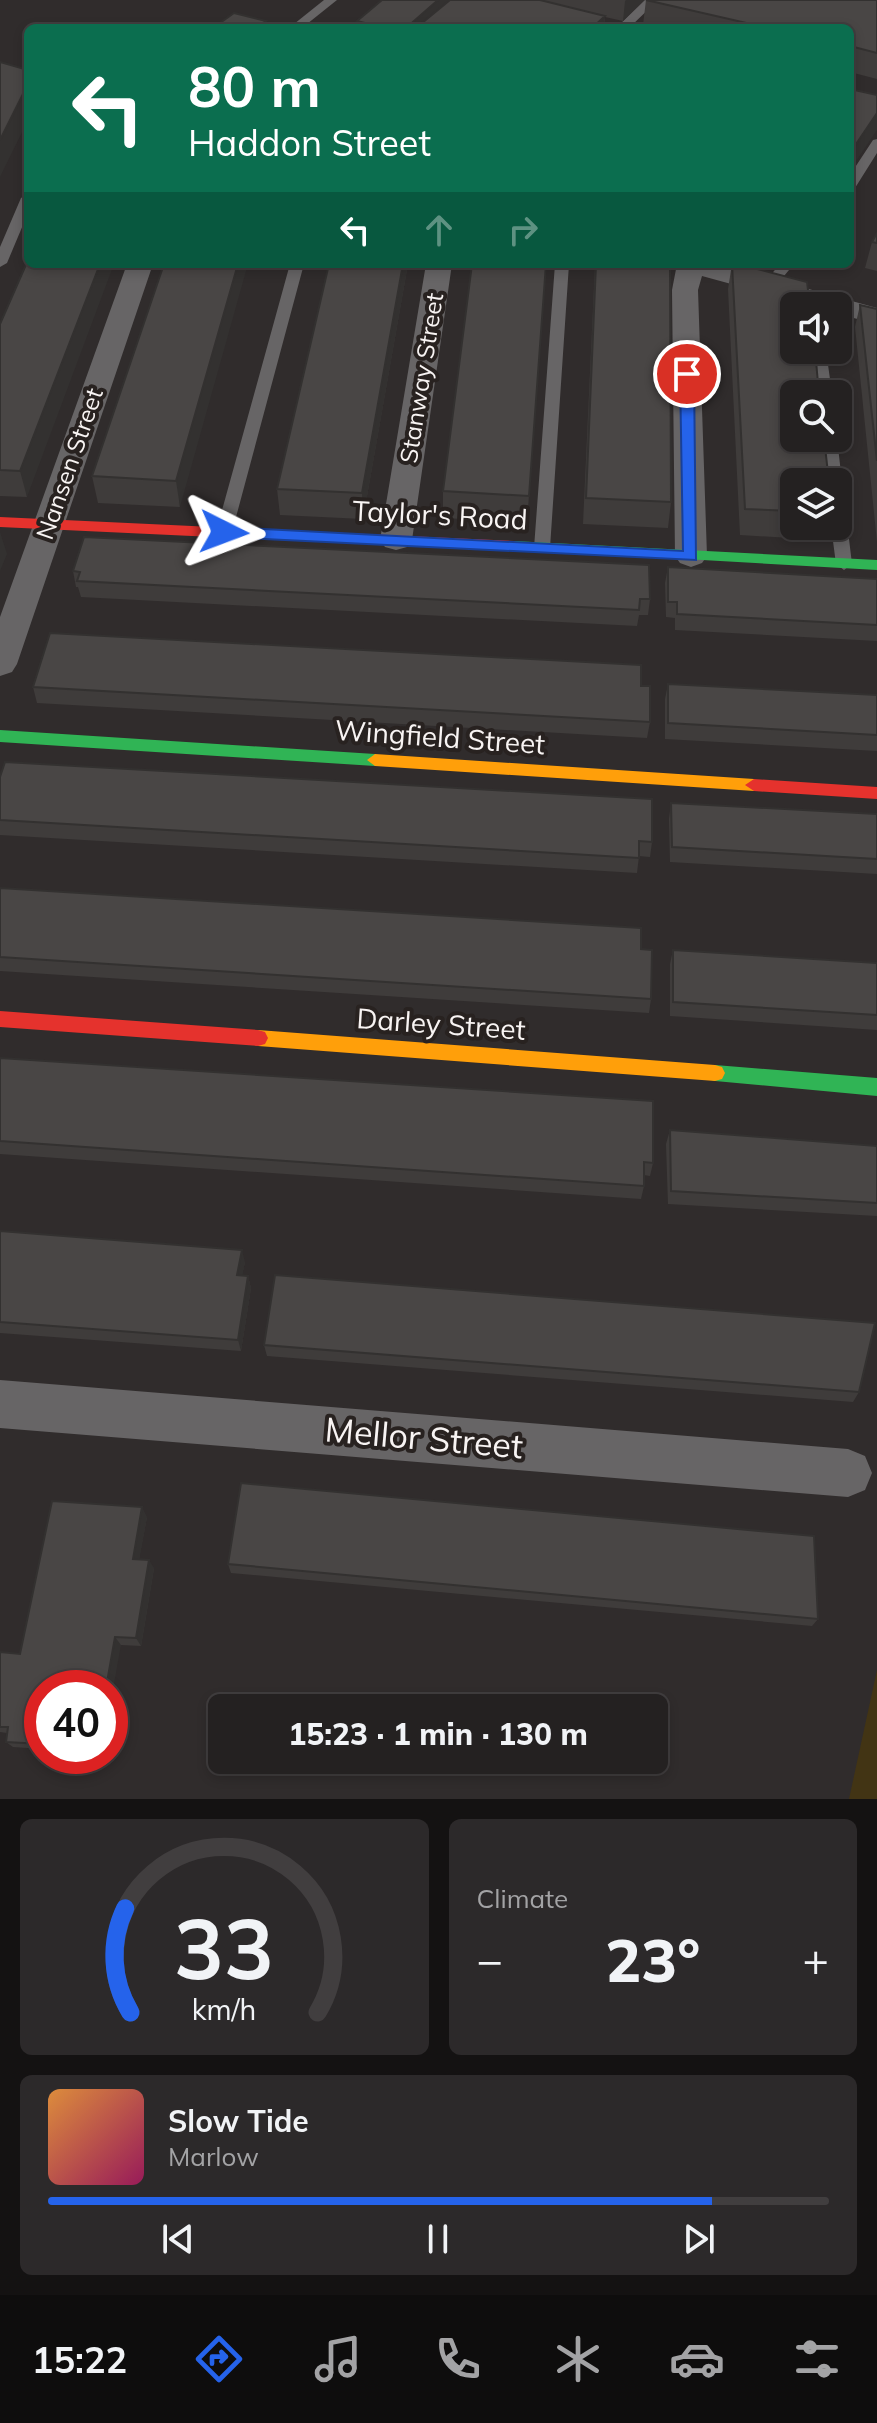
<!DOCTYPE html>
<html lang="en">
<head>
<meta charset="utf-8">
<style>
	:root { --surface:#242121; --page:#2c292a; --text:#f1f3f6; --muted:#a3a3a5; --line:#413e3f; --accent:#2563eb }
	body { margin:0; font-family:Mulish,sans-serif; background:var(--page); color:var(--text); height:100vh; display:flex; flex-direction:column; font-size:30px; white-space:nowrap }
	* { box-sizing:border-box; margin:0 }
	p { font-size:26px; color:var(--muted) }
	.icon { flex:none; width:44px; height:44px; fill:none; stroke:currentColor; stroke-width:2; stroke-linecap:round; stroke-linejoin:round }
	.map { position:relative; height:1799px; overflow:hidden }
	.drawer { display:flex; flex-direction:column; gap:20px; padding:20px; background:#141212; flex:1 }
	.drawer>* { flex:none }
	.top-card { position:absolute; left:24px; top:24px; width:830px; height:244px; border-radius:12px; box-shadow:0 4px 12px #0003,0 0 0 2px var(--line); background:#0b6e4f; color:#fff; overflow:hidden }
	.buttons { position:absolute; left:780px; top:292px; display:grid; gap:16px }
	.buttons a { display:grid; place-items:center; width:72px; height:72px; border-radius:12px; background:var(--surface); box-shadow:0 4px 12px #0003,0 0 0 2px var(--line); font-size:40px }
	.speed { position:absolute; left:24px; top:1670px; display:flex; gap:16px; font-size:40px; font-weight:700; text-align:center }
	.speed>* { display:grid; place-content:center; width:104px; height:104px; border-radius:50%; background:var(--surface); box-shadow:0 4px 12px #0003,0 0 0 2px var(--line); line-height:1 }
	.speed .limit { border:12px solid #d22; background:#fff; color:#111 }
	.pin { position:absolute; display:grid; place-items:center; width:68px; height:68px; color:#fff; margin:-34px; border:4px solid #fff; border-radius:50%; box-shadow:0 2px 8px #0007 }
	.me { position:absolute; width:88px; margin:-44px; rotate:93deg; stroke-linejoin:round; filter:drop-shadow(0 0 6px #0008) }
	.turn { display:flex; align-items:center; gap:28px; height:168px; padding:0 32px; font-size:36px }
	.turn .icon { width:104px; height:104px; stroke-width:2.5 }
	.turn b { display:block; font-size:56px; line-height:68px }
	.lanes { display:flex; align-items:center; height:76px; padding:0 32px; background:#0003; justify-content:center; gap:40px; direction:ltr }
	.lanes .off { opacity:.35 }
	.big { font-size:60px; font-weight:800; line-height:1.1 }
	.drawer .widget { flex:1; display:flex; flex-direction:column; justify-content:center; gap:12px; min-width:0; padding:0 28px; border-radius:12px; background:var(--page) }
	.drawer .dial { align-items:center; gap:0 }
	.dial svg { height:208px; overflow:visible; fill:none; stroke:var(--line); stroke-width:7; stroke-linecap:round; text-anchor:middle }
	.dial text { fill:var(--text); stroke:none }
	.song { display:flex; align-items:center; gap:24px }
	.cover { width:96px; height:96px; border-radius:12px; background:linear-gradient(135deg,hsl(30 70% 55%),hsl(330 70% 35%)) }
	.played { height:8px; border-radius:4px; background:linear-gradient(90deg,var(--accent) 85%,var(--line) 85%) }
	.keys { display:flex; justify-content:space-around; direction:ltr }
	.heat { display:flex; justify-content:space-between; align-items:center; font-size:44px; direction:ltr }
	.drawer .tiles { flex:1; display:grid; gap:20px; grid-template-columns:1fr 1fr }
	.widget:last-child { grid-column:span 2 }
	.trip { position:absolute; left:208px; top:1694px; width:460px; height:80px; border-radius:12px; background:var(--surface); box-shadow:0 4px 12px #0003,0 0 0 2px var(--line); font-weight:800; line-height:80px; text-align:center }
	.menu { display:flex; height:128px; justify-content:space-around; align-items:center; background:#0e0d0d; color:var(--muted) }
	.menu .icon { width:56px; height:56px }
	.menu .on { color:var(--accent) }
	.menu b { font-size:36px; color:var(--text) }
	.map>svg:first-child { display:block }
	.green { fill:#423414 }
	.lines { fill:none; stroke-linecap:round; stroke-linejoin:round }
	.lane { fill:#676566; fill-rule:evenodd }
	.street { fill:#676566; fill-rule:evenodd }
	.fast { fill:#30b455; fill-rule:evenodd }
	.slow { fill:#ff9f0a; fill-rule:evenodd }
	.jam { fill:#e5322d; fill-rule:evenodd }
	.wall { fill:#3f3c3b }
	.shaded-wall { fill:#333130 }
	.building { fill:#494645; stroke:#333130; stroke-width:2 }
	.route { fill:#2563eb; stroke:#184099; stroke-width:2 }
	.labels { text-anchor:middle; stroke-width:8; stroke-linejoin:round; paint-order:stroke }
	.far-street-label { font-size:24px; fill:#f8f4f3; stroke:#282220 }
	.street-label { font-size:28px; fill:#f8f4f3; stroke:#282220 }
	.near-street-label { font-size:34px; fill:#f8f4f3; stroke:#282220 }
</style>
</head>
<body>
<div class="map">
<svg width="877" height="1799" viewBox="0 0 877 1799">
	<rect width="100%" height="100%" fill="#302c2c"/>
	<path class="green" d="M877,1670V1799H849Z"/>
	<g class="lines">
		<path class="lane" d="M324,0H337L302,28H289Z
			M645,0H658L629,28H616Z
			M877,139V153L855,188L850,189V175L873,140Z
			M28,194V213L7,263L0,267V247L21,198Z
			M290,264H304L232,532L224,537L216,532Z
			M555,264H569L550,548L542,553L534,548Z
			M780,264H794L774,288H764L762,285Z
			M812,350H826L832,394H816Z
			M821,438H837L842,482L840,486L838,482H826Z
			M838,509L846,514L852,564L844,570L836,564L831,526H838Z"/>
		<path class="street" d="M127,264H153L17,664L12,672L0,676V617Z
			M426,264H452L412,540L407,547L396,550L385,547L380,540Z
			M677,264H719L877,308V324L838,314V306H811L702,276L698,290L707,556L702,563L691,567L680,563L675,556L672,290Z
			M0,1380L848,1449L865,1456L872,1473L865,1490L848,1497L0,1428Z"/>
		<path class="fast" d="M514,541L877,560V570L509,549L507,546Z
			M0,730L375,754L383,760L375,766L0,742Z
			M715,1065L877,1078V1096L715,1081L708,1079L705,1073L708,1067Z"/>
		<path class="slow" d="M375,754L754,779L763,785L754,791L375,766L367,760Z
			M258,1030L715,1065L722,1067L725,1073L722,1079L715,1081L258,1046L251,1044L248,1038L251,1032Z"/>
		<path class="jam" d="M0,517L514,541L521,546L514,551L0,527Z
			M754,779L877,787V799L754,791L745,785Z
			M0,1011L258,1030L265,1032L268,1038L265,1044L258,1046L0,1027Z"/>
	</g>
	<path class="wall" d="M382,0H644L623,21L605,17L604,28H357V21Z
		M646,0H877V79L850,72V28H657L643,25Z
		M877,233V271L865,268L872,242Z
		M164,264L180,507L98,503L92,476Z
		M408,264L363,519L280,515L277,489Z
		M546,264L527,522L443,518V491Z
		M595,264H670L671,502L668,528L583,524Z
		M732,264L794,482V526H829L825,540L740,535L728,289Z
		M860,305L877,309V542L855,327Z
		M0,324L27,497L0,496Z
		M668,567L877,579V641L675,630V618L666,617L665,583Z
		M73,571L650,599L648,615H639L637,626L81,597L78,587H76Z
		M668,684L877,695V751L665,739V699Z
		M641,686L650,722L647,738L37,703L33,687Z
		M0,777L652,842L650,857L639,856L637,873L0,835Z
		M671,803L877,814V874L670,862L669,819Z
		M0,888L641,949L651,999L649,1013L0,971Z
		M673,950L877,963V1030L670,1016V964Z
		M0,1058L653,1163L650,1176L644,1175V1186L641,1199L0,1154Z
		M670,1130L877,1146V1216L668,1204L666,1144Z
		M0,1231L245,1262L242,1275L248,1276L251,1288L241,1351L0,1333Z
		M264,1345L859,1392L853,1402L267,1356Z
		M147,1517L139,1559L154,1568L141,1646L121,1645L42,1688V1749L13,1747L6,1742L7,1733L0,1732V1652L20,1654Z
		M228,1564L818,1619L812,1626L231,1573Z"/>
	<path class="shaded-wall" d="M438,0H453L423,28H406Z
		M626,0H644L623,21L625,1Z
		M605,16L604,28H592Z
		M266,21L267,28H257Z
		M28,84V120L0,177V140Z
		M877,113V130L850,170V153Z
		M100,264H114L27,497L20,471Z
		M238,264H248L180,507L176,481Z
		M403,264H408L363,519L362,493Z
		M0,532L7,554L0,571Z
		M242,1250L245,1262L240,1287L237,1275Z
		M248,1276L251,1288L241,1351L238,1340Z
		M142,1507L147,1517L138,1567L133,1559Z
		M149,1560L154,1568L141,1646L136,1638Z
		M115,1637L121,1645L110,1706V1688H106Z"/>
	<path class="building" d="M382,0H438L406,28H385L357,21Z
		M450,0H540L605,16L592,28H416Z
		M646,0H877V53L850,46V28H768Z
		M234,13L266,21L257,28H213Z
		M0,62L28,70V84L0,140Z
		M850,89L877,95V113L850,153Z
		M877,233V243L872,242Z
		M28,260V264H100L20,471L0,470V324Z
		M164,264H238L176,481L92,476Z
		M329,264H403L362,493L277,489Z
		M472,264H546L529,496L443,491Z
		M596,264H670L671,502L586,498Z
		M732,264H738L807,282L810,306H794V350H815L819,394H794V438H824L829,482H794V511L745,509Z
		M860,305L877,309V461Z
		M84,537L649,565L650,599H640L639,610L77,581L80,572L73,571Z
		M668,567L877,579V625L677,614V602H668Z
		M50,633L641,665V686H650V722L33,687Z
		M668,684L877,695V735L668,723Z
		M5,762L652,799V842L639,841V858L0,820V777Z
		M671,803L877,814V859L672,847Z
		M0,888L641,928V949L652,950L651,999L0,957Z
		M673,950L877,963V1015L673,1002Z
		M0,1058L653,1101V1163L644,1162V1186L0,1141Z
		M670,1130L877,1146V1203L671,1191Z
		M0,1231L242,1250L237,1275L248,1276L238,1340L0,1322Z
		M275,1275L875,1323L859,1392L264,1345Z
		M241,1483L814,1536L818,1619L228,1564Z
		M52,1501L142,1507L133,1559L149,1560L136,1638L115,1637L106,1688H42V1744L6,1742L8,1727H0V1652L20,1654Z"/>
	<path class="route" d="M687,370L694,374L696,560L224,537L217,532L224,527L683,551L680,374Z"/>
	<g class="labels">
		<g class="far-street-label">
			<text transform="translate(422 378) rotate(-81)" y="8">Stanway Street</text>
			<text transform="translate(70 464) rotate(-71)" y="8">Nansen Street</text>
		</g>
		<g class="street-label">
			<text transform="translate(440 515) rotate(3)" y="10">Taylor's Road</text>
			<text transform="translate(440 737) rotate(4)" y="10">Wingfield Street</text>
			<text transform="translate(441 1024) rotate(4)" y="10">Darley Street</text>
		</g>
		<g class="near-street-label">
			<text transform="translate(424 1438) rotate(5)" y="12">Mellor Street</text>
		</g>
	</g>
</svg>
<div class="buttons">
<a><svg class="icon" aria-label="sound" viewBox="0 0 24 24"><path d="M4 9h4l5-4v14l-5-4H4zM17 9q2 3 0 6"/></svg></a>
<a><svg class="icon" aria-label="search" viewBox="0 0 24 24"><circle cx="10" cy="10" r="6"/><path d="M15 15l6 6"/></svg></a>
<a><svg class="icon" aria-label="layers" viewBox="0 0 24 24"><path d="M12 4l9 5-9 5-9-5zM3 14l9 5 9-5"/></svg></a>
</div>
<div class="speed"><div class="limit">40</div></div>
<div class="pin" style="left:687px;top:374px;background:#d93025"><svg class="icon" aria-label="arrive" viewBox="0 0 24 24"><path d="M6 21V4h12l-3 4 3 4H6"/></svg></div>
<svg class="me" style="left:224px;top:532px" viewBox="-20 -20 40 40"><path d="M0-17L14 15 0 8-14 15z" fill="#2563eb" stroke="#fff" stroke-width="4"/></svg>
<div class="trip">15:23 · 1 min · 130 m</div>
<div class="top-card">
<div class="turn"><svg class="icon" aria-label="left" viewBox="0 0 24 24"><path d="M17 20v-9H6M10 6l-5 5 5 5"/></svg><div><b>80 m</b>Haddon Street</div></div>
<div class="lanes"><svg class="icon" aria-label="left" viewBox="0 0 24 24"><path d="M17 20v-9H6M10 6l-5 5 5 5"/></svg><svg class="icon off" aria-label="ahead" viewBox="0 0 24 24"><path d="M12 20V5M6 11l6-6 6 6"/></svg><svg class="icon off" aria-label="right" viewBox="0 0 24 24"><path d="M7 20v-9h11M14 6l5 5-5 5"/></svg></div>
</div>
</div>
<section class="drawer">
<div class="tiles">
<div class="widget dial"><svg viewBox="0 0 100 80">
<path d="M14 69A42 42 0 1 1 86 69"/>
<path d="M14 69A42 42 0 0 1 12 29" stroke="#2563eb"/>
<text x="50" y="56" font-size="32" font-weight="700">33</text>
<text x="50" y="72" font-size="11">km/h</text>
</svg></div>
<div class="widget"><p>Climate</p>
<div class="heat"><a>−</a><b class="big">23°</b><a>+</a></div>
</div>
<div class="widget">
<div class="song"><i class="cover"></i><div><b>Slow Tide</b><p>Marlow</p></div></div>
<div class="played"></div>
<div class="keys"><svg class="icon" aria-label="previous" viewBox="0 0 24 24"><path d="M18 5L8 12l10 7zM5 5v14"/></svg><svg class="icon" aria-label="pause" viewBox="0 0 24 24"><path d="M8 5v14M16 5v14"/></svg><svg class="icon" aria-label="next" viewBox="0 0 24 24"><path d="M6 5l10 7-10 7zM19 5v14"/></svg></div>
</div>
</div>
</section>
<nav class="menu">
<b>15:22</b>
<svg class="icon on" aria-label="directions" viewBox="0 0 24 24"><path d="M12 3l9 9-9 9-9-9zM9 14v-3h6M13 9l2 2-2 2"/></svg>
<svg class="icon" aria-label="music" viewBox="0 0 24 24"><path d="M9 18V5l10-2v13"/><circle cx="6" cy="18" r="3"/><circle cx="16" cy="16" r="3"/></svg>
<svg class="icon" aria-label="phone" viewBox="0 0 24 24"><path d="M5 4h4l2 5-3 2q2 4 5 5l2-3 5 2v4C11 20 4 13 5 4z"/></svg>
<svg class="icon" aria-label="climate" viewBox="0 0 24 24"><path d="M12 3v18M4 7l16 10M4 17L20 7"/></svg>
<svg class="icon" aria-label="car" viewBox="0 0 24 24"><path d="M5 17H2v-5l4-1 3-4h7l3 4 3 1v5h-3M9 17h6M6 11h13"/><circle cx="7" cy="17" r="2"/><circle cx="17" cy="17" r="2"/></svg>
<svg class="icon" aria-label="filters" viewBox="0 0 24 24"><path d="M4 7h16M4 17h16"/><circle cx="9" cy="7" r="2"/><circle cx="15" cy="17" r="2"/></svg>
</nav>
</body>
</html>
